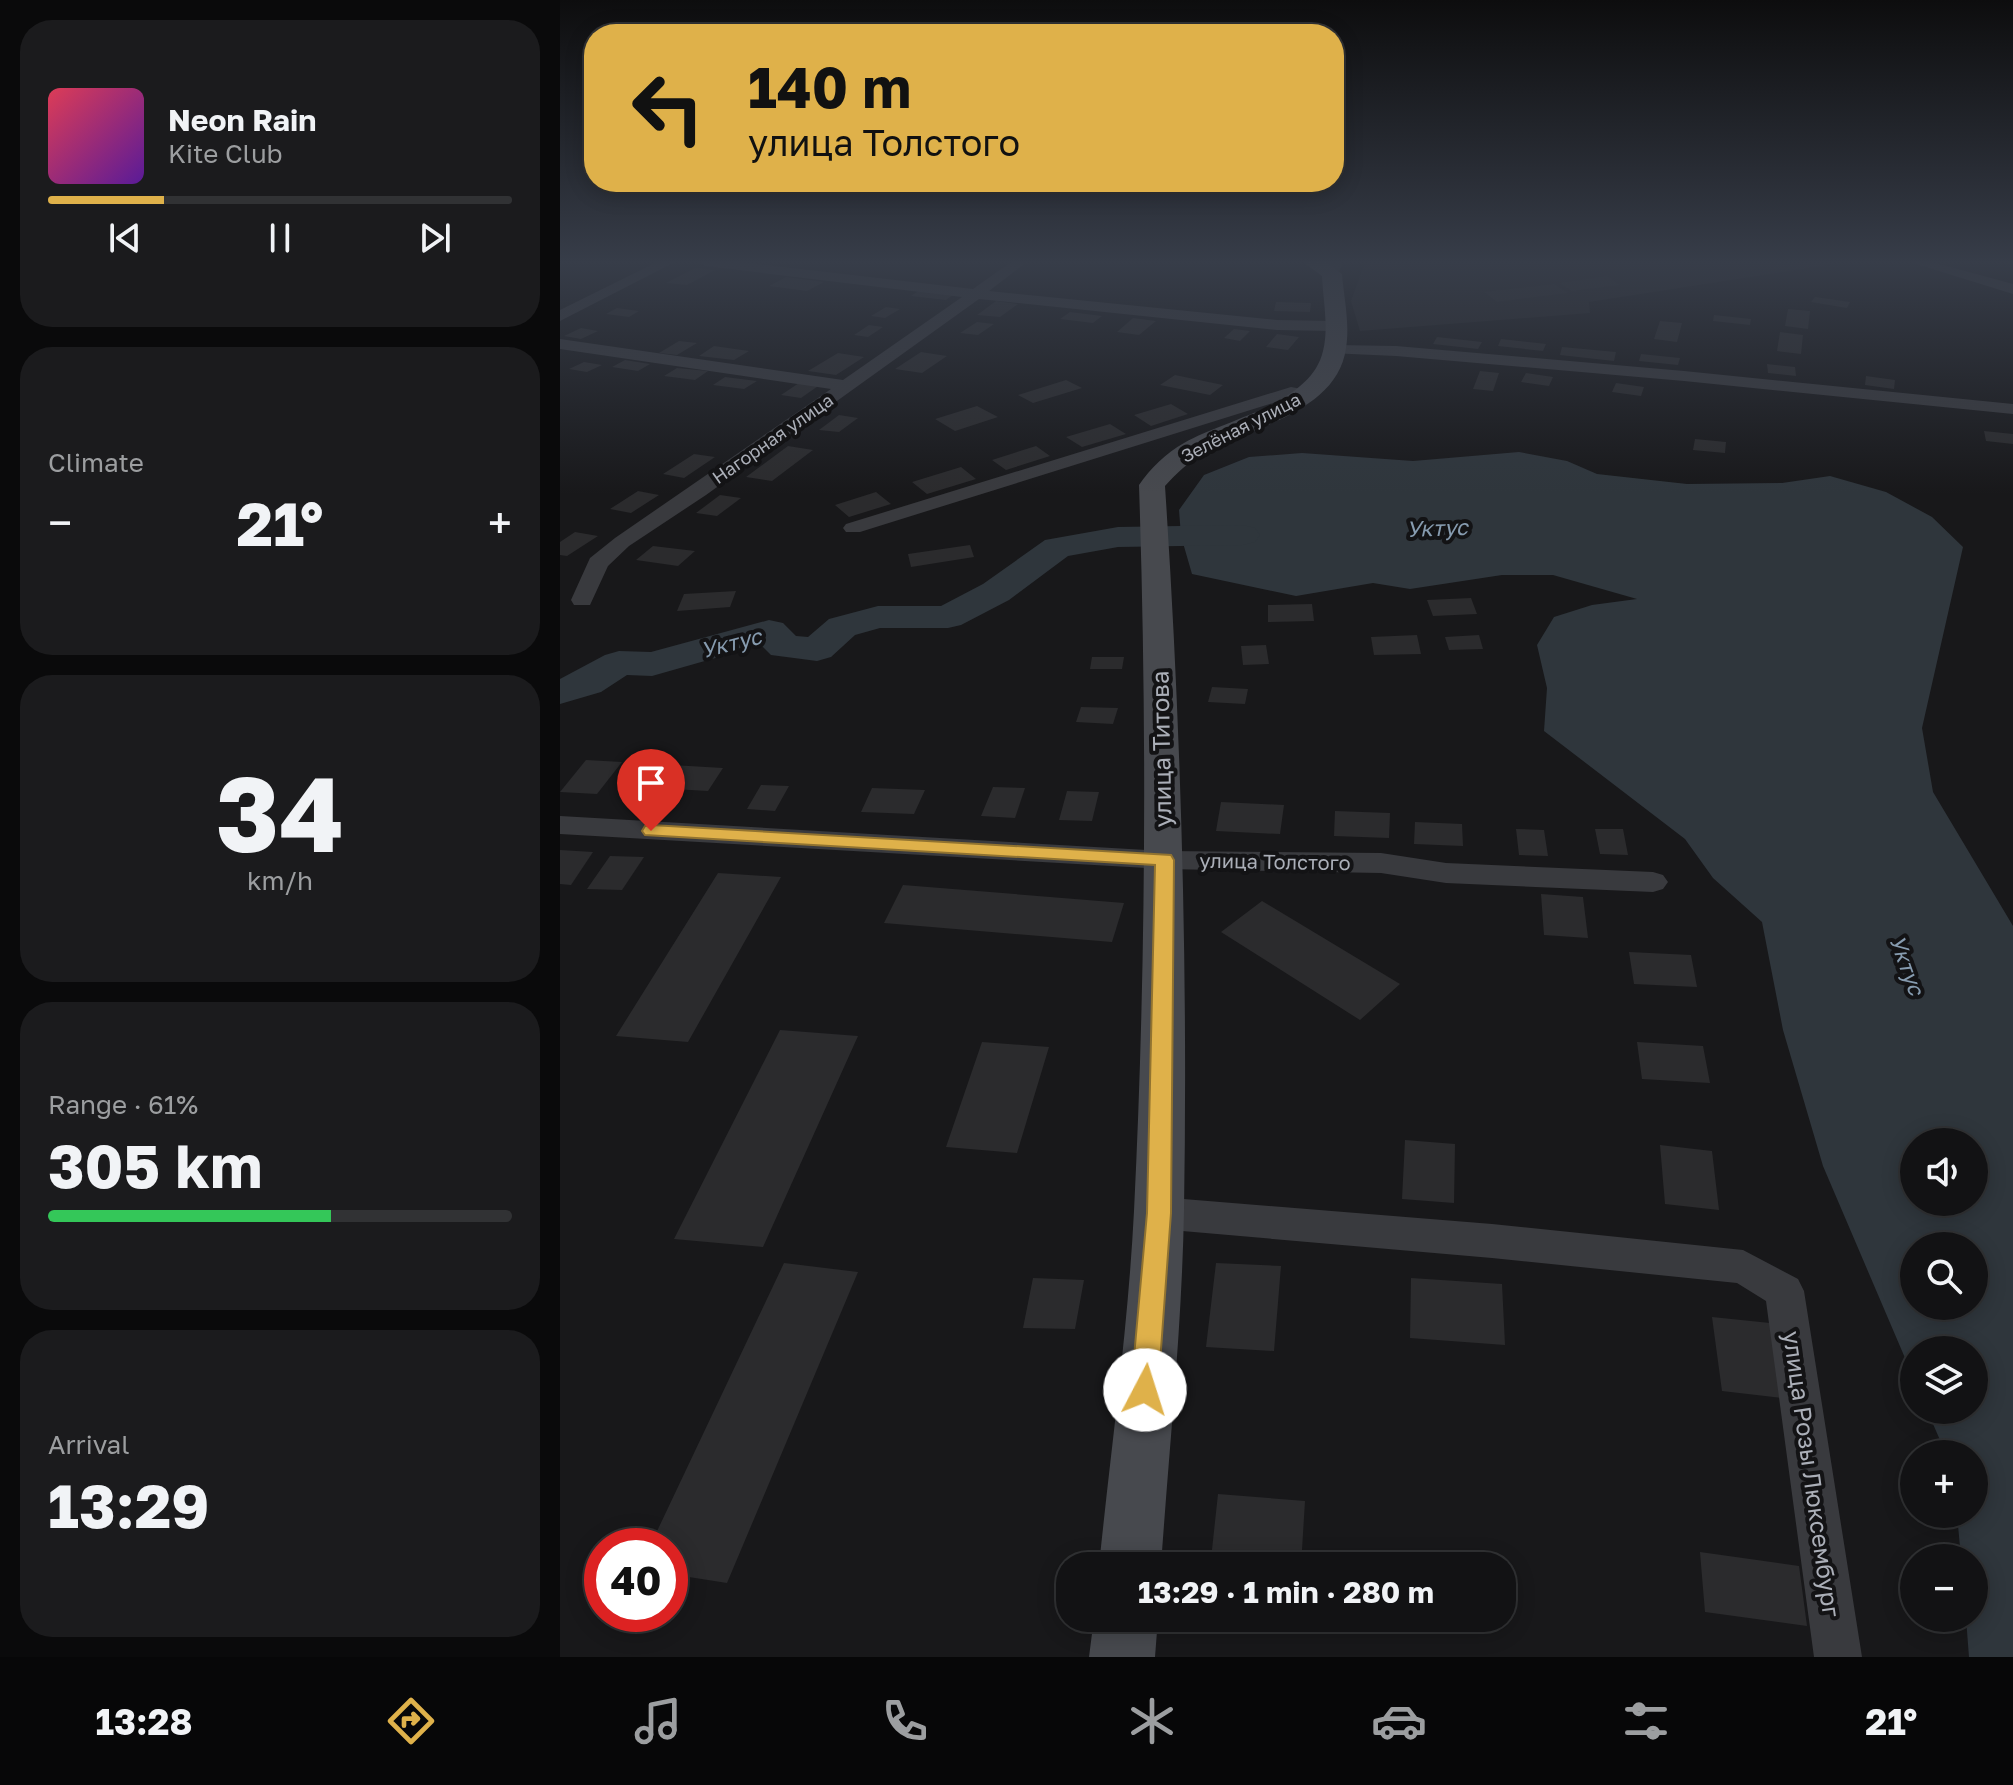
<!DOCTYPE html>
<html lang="en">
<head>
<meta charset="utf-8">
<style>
	:root { --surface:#121214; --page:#1b1b1d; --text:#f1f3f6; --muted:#9c9ea0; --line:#313234; --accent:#dfb14a }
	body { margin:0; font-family:"Golos Text",sans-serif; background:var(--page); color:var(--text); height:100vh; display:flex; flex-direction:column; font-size:30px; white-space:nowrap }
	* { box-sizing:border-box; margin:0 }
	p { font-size:26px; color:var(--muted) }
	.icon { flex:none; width:44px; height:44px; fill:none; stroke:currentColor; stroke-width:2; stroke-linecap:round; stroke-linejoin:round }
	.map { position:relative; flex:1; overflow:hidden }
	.panel { display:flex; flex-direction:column; gap:20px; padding:20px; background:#0a0a0b; width:560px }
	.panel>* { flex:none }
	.guide { position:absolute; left:24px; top:24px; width:760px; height:168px; border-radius:32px; box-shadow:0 4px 20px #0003,0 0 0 2px var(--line); background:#dfb14a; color:#111; overflow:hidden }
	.buttons { position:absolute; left:1340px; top:1128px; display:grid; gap:16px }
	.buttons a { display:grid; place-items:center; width:88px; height:88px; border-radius:50%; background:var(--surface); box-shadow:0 4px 20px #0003,0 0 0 2px var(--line); font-size:40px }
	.speed { position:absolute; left:24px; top:1528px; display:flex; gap:16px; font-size:40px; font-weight:700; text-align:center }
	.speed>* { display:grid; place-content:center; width:104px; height:104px; border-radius:50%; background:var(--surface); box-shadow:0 4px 20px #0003,0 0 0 2px var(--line); line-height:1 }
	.speed .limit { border:12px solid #d22; background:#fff; color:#111 }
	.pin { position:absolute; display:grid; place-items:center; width:68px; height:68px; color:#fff; margin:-82px -34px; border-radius:50% 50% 50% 0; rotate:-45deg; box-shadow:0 0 8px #0007 }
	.pin .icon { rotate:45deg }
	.me { position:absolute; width:88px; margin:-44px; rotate:5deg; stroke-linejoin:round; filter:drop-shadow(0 0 6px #0008) }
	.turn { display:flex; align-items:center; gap:28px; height:168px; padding:0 32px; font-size:36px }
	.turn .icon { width:104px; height:104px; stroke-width:2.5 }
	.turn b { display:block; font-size:56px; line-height:68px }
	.big { font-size:60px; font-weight:700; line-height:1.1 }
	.panel .tile { flex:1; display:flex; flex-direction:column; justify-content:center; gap:12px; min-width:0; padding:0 28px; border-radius:32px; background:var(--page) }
	.panel .dial { align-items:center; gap:0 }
	.dial b { font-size:104px; line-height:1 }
	.song { display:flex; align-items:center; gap:24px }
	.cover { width:96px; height:96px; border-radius:12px; background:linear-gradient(135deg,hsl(350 70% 55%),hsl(270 70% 35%)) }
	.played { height:8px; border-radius:4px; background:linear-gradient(90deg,var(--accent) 25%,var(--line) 25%) }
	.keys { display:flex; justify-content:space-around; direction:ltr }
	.heat { display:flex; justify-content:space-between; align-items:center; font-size:44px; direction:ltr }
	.charge { height:12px; border-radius:6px; background:linear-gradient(90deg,#34c759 61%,var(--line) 0) }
	.trip { position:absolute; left:496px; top:1552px; width:460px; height:80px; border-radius:32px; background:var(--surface); box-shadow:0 4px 20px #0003,0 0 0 2px var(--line); font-weight:700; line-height:80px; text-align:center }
	.menu { display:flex; height:128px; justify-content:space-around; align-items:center; background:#070708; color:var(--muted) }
	.menu .icon { width:56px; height:56px }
	.menu .active { color:var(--accent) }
	.menu b { font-size:36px; color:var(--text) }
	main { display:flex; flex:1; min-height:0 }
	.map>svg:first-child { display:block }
	.built { fill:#242426 }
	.water { fill:#2f363c; fill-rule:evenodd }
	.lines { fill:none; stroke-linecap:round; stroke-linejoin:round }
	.river { fill:#2f363c; fill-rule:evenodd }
	.building { fill:#2b2b2d }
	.street { fill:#393a3e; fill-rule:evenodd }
	.secondary { fill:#47494e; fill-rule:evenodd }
	.route { fill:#dfb14a; stroke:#917330; stroke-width:2 }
	.labels { text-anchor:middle; stroke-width:8; stroke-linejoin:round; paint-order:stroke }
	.far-street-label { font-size:18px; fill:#abafb8; stroke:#131315 }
	.street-label { font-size:20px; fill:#abafb8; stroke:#131315 }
	.water-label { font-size:22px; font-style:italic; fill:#869baf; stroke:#131315 }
	.near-street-label { font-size:24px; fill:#abafb8; stroke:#131315 }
</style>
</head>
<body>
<main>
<section class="panel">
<div class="tile">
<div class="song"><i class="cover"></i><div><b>Neon Rain</b><p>Kite Club</p></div></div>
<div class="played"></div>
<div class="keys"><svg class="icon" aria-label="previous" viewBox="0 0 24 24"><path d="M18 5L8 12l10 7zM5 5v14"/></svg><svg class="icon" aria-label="pause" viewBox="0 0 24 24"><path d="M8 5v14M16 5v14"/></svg><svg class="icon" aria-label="next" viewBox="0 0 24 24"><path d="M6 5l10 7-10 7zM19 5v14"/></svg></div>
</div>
<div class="tile"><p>Climate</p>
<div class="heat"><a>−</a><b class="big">21°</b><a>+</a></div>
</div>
<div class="tile dial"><b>34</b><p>km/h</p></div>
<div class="tile"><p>Range · 61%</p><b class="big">305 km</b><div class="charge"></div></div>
<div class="tile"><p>Arrival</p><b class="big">13:29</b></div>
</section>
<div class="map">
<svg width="1453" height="1657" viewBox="0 0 1453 1657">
	<rect width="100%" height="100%" fill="#18181a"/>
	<path class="built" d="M805,262H1269L1275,264L1029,302L1030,313L800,331L791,301Z"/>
	<path class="water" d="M959,452L1007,461L1037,474L1127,484L1222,483L1270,476L1326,492L1372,517L1403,547L1362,728L1373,792L1453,926V1657H1409L1406,1618H1414V1558H1401L1397,1514H1414V1454H1386L1367,1410H1414V1350H1354V1379L1263,1166L1223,1030L1202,922L1153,878L1125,839L984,731L987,688L977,645L994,617L1032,605L1077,599L993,575H942L850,589L813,583L736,596L632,574L621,536L619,510L644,475L689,457L742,453L853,461ZM1354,1142H1414V1202H1354ZM1354,1246H1414V1306H1354Z"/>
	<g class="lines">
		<path class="river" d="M683,525L695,528L700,535L695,542L683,545L558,547L508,556L449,600L401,625L388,628H320L295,635L271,657L257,661L211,655L201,645L92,676L67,675L41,692L0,704V679L45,655L59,651L91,652L209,620L223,623L236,636L248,637L269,619L318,606H381L423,584L485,540L558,527Z"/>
	</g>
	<path class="building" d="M135,268L155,270L127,285L106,283Z
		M1047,276L1060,285L1012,291L999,283Z
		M226,277L264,282L247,291L209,286Z
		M994,284L1008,293L937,302L924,292Z
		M360,290L394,294L386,300L351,296Z
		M1255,297L1290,302L1287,308L1251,302Z
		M436,301L458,304L440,317L417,315Z
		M716,302L751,303L750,312L714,311Z
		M326,307L340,309L325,318L311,316Z
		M57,308L79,311L69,317L46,314Z
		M1228,309L1250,311L1248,329L1225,326Z
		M510,312L542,316L533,323L500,319Z
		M1154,315L1191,319L1190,325L1153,321Z
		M573,318L596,321L579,335L557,332Z
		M1100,321L1122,323L1117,342L1094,339Z
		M417,322L434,324L418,335L400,333Z
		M309,325L323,327L308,337L294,335Z
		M21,328L38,331L21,339L4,336Z
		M674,329L690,331L680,341L664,338Z
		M1220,332L1243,335L1241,354L1217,351Z
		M717,334L739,337L728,350L706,347Z
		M877,337L922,342L918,349L873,344Z
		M941,339L986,344L983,351L938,346Z
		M119,341L137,343L117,355L99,353Z
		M154,346L189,351L174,360L139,356Z
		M1002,347L1056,352L1054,361L1000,355Z
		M361,352L387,356L362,373L335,369Z
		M278,353L304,357L276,375L248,371Z
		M1081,354L1120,358L1118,365L1079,361Z
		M65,360L90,364L78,371L52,367Z
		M24,362L42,365L27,372L9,369Z
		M1207,364L1235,367L1236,376L1208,373Z
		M117,368L148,371L135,380L104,376Z
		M920,371L939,373L933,391L913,389Z
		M966,373L993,377L989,386L961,382Z
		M615,375L663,385L650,395L600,385Z
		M1306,376L1335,380L1334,389L1305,385Z
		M165,377L197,381L184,389L153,385Z
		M506,380L522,388L473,403L458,395Z
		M242,381L261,384L241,398L221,395Z
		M1056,383L1084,387L1081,396L1052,392Z
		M611,404L628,414L591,426L574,415Z
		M417,406L438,417L395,431L375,419Z
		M279,415L298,418L279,432L259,430Z
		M550,424L566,434L522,447L506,437Z
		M1424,431L1453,434V444L1426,441Z
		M1135,439L1166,442L1165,453L1133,450Z
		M228,446L253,450L212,481L186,477Z
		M476,446L490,456L446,470L432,460Z
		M134,454L155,457L124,478L103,474Z
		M401,467L416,479L367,494L352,482Z
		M78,491L99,495L71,513L50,509Z
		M316,492L331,504L289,517L275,505Z
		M160,495L181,498L157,516L136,513Z
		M15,532L38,536L7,556L0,555V542Z
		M410,545L414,557L351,567L348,554Z
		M93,546L135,551L118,566L76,560Z
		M176,591L170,607L117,611L124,594Z
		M911,598L917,614L873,616L867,600Z
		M752,604L754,621L708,622V605Z
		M857,635L861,654L814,655L811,637Z
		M919,635L923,649L889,650L885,637Z
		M706,645L709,664L683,665L681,646Z
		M532,657H564L562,669H530Z
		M652,687L688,689L685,704L648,702Z
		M521,707L558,708L553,724L516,722Z
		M26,760L62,762L37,794L0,792Z
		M112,765L163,768L148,791L96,788Z
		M201,785L229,786L215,811L187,809Z
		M433,787L465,788L455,818L421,816Z
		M312,788L365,790L354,814L301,812Z
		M507,791L539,792L532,821L499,820Z
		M661,802L724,805L720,834L656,831Z
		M775,811L830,813L829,838L774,836Z
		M855,822L902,824L903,846L854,844Z
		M956,829L984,830L988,856L959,855Z
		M1035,829H1063L1068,855L1040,854Z
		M0,850L33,852L11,885L0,884Z
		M50,856L84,857L62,890L27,889Z
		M158,873L221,877L128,1042L56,1036Z
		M343,885L564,903L552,942L324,923Z
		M981,894L1023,897L1028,938L984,935Z
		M702,901L840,984L800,1020L661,932Z
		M1069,952L1131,955L1137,987L1074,984Z
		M220,1030L298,1036L203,1247L114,1239Z
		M422,1042L489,1047L457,1153L386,1147Z
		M1077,1042L1143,1046L1150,1083L1082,1079Z
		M845,1140L895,1144L894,1203L842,1199Z
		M1100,1145L1152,1151L1159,1210L1105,1204Z
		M224,1263L298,1272L167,1583L110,1574V1546H90Z
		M656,1263L721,1266L714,1351L646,1347Z
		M473,1278L524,1280L515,1329L463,1328Z
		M851,1278L942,1284L945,1345L850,1338Z
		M1152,1317L1210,1323L1222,1398L1162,1391Z
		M658,1494L745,1501L741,1566L651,1559Z
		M1140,1552L1239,1566L1247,1626L1145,1612Z"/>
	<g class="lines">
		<path class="street" d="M97,262H115L0,321V310Z
			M138,262H180L413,289L451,262H467L429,291L717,320L773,321L781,326L773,331L717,330L419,299L146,495L69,546L48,566L30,605H14L11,600L30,558L55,538L271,389L0,349V339L283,380L402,297L145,266Z
			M769,262H783L777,277L772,278L765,274Z
			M1350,262H1372L1453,284V294Z
			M775,345L836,346L1124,371L1453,404V414L1124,381L836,356L769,353L767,350Z
			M731,387L753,391L756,395L747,400L732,397L300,532H286L283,528L286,524Z
			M0,816L604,851L821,853L886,863L1093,872L1103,875L1108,882L1103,889L1093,892L886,883L821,873L604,869L0,834Z
			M599,1197L932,1224L1183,1250L1238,1279L1244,1291L1302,1657H1254L1206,1301L1177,1283L932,1258L599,1229L586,1224L580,1213L586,1202Z"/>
		<path class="secondary" d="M743,262H766L782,274C784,298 790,324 786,348C777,413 690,427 643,454C628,462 616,474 605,486C621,727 628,969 624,1210C622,1327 609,1449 601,1566H539C551,1448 568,1329 574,1211C586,969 587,727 579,485C590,469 606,453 624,443C666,419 751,404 763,351C769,327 763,300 762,276Z
			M534,1618H598L595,1657H529Z"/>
	</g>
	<linearGradient id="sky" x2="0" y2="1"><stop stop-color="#0d0d0e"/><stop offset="0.53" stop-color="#373d49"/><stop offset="1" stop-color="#373d49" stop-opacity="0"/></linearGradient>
	<rect width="1453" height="494" fill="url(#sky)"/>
	<path class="route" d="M91,825L611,855L614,860L611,1213L598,1390L594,1399L585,1402L575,1399L571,1390L587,1213L595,865L85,835L82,831L85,826Z"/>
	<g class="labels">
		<g class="far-street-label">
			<text transform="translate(681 428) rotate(-27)" y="6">Зелёная улица</text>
			<text transform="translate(213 439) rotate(-35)" y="6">Нагорная улица</text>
		</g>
		<g class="street-label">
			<text transform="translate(715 862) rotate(1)" y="7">улица Толстого</text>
		</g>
		<g class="water-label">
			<text transform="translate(877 528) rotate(-2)" y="8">Уктус</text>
			<text transform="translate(171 643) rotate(-14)" y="8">Уктус</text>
			<text transform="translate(1347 965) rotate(70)" y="8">Уктус</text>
		</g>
		<g class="near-street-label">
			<text transform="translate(602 749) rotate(-91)" y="8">улица Титова</text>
			<text transform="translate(1251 1474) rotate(82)" y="8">улица Розы Люксембург</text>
		</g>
	</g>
</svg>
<div class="buttons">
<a><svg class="icon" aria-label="sound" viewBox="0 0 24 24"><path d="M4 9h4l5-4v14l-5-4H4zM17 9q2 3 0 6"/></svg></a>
<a><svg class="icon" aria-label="search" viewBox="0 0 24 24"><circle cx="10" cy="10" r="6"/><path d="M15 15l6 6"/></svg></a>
<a><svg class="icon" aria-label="layers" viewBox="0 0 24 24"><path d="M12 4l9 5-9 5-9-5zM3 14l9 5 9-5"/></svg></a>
<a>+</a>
<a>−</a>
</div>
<div class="speed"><div class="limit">40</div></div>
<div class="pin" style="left:91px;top:831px;background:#d93025"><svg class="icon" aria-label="arrive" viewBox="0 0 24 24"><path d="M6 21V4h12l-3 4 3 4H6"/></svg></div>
<svg class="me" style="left:585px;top:1390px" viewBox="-20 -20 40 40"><circle r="19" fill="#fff"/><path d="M0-13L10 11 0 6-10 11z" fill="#dfb14a"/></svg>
<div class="trip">13:29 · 1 min · 280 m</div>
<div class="guide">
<div class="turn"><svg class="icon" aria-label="left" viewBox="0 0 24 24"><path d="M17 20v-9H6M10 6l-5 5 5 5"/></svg><div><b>140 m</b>улица Толстого</div></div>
</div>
</div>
</main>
<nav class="menu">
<b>13:28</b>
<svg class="icon active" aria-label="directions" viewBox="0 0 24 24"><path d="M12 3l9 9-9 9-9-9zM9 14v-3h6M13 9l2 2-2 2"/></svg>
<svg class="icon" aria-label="music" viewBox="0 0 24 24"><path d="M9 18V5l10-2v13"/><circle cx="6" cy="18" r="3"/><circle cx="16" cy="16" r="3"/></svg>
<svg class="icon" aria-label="phone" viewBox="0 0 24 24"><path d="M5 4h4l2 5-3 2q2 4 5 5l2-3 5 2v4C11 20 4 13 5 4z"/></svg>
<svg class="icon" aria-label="climate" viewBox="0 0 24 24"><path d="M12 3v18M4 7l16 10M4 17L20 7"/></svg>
<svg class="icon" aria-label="car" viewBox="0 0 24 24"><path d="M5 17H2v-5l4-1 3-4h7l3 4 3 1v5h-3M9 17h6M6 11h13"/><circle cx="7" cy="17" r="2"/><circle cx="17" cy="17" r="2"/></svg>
<svg class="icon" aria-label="filters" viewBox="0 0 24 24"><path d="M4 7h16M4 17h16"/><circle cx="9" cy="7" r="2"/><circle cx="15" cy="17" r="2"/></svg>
<b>21°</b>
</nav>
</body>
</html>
